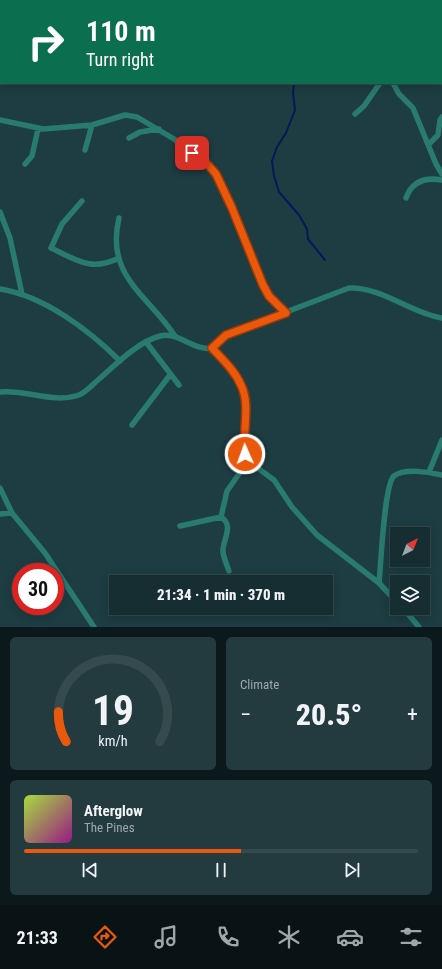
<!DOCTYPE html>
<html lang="en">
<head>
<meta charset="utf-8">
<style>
	:root { --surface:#162e32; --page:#233a3e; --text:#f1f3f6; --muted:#9ea8ac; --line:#354a4d; --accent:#ea580c }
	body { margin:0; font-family:"Roboto Condensed",sans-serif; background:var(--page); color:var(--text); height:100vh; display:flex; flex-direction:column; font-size:15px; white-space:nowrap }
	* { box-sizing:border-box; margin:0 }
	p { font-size:13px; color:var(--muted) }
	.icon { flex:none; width:22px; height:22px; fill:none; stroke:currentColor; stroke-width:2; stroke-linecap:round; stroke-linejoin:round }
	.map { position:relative; height:627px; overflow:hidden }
	.panel { display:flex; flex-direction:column; gap:10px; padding:10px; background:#0c191c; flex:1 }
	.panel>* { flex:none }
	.hud { position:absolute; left:0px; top:0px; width:442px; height:84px; box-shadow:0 2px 10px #0003,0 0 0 1px var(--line); background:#0b6e4f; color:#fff; overflow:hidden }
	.needle { width:26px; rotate:42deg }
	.tools { position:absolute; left:390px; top:527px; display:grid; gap:8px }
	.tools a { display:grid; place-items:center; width:40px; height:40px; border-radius:0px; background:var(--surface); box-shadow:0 2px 10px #0003,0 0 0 1px var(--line); font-size:20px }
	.speed { position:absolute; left:12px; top:563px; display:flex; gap:8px; font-size:20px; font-weight:700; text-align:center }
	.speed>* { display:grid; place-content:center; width:52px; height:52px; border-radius:50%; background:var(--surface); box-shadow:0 2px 10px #0003,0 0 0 1px var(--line); line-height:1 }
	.speed .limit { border:6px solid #d22; background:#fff; color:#111 }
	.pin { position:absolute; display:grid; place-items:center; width:34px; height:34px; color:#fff; margin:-17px; border-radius:8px; box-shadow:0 2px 6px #0006 }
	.me { position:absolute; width:44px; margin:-22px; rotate:358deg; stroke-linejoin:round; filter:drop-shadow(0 0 3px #0008) }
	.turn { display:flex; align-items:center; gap:14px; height:84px; padding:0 20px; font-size:18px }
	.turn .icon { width:52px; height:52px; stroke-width:2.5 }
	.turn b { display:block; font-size:28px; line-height:34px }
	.big { font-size:30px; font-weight:800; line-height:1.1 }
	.panel .widget { flex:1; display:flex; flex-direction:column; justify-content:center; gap:6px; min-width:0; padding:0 14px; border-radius:6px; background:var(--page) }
	.panel .dial { align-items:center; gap:0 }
	.dial svg { height:104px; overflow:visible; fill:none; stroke:var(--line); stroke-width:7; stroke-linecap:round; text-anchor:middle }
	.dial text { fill:var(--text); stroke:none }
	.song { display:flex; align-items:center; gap:12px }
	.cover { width:48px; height:48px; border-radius:6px; background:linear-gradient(135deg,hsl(80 70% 55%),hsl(310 70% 35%)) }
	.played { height:4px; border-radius:2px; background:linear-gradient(90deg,var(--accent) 55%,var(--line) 55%) }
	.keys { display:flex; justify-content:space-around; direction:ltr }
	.heat { display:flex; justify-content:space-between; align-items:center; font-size:22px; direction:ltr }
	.panel .tiles { flex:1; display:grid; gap:10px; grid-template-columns:1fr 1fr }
	.widget:last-child { grid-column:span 2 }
	.trip { position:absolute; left:109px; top:575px; width:224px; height:40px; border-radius:0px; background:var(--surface); box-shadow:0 2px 10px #0003,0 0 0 1px var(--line); font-weight:800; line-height:40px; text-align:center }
	.tabs { display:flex; height:64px; justify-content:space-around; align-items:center; background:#091214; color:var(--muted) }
	.tabs .icon { width:28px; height:28px }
	.tabs .active { color:var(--accent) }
	.tabs b { font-size:18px; color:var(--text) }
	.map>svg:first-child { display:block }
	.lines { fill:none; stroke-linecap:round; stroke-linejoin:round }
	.stream { stroke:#021a59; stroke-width:2 }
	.river { stroke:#021a59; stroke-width:12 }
	.minor { stroke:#297a6f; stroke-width:5.5 }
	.route-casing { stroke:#983908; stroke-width:10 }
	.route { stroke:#ea580c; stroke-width:7 }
</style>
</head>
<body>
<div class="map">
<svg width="442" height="627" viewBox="0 0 442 627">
	<rect width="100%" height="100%" fill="#1d3d42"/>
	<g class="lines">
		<path class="stream" d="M88,0L89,1
			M142,1V0
			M294,83L293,93L295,110L286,133L277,147L272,161L274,176L279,192L299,215L307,229L308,239L325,260"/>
		<path class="river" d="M352,1V0
			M0,64H1"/>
		<path class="minor" d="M393,83L399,94L413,108L436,164L442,174
			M355,114L364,106L380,83
			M0,120L43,129L92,125L125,115L137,117L174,139L192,153L201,157L216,174L223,187L263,285L269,296L286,313
			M129,138L140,132L159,129
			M429,144L438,135L440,120L442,117
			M85,150L92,125
			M25,164L32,156L38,129
			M406,198C412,181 425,177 442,180
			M82,201L62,224L51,248C77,260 91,272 119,258
			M0,212L10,238L22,294
			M119,218C105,276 148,295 175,336
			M0,289C44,296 89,330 120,361
			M146,342L179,385
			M212,348L230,367L242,386L245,407L243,445L248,461L274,480L292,507L317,535L379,583L397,602
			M212,348L226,335L349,288C383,287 410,313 442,318
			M0,392C26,389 53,404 79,395C86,392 92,385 98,380C115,365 139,341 160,336C178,331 195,352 212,348
			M132,425L170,375
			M429,472L442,440
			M0,488L12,513L45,553L94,627
			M0,514L12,513
			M221,517C235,526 222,540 223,552C224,559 227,565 229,571
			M180,526L221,517L227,491L248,461
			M379,583C381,566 384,484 394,476C404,468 430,472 442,475
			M403,608L419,627"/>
	</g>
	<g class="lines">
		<defs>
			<path id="route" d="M192,153L201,157L216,174L232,208L263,285L269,296L286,313L226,335L212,348C223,360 235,371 241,385C251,405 242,432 245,454"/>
		</defs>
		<use href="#route" class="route-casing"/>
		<use href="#route" class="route"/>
	</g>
</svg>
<div class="tools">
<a><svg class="needle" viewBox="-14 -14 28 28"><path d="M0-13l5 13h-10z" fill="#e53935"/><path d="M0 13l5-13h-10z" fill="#9ea8ac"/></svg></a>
<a><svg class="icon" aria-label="layers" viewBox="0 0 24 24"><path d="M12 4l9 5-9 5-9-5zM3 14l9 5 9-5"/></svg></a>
</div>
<div class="speed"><div class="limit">30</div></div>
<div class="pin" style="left:192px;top:153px;background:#d93025"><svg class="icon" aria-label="arrive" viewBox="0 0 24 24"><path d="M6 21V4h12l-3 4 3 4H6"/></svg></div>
<svg class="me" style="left:245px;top:454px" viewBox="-20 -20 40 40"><circle r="17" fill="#ea580c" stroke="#fff" stroke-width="3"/><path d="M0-11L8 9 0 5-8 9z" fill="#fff"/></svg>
<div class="trip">21:34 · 1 min · 370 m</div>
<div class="hud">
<div class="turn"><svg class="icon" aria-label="right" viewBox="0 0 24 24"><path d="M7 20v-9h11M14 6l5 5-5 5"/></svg><div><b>110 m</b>Turn right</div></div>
</div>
</div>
<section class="panel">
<div class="tiles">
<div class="widget dial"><svg viewBox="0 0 100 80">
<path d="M14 69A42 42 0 1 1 86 69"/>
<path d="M14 69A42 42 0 0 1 8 46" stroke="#ea580c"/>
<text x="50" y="56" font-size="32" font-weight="700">19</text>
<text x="50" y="72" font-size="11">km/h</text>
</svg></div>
<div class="widget"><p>Climate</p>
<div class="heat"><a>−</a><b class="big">20.5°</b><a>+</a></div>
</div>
<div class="widget">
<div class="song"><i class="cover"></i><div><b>Afterglow</b><p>The Pines</p></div></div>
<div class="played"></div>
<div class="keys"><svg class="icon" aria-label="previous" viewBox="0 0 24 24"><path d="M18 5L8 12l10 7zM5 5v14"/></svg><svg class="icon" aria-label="pause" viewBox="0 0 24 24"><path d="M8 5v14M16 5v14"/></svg><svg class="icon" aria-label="next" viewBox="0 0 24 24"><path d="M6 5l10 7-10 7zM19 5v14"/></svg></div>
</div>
</div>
</section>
<nav class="tabs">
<b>21:33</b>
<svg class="icon active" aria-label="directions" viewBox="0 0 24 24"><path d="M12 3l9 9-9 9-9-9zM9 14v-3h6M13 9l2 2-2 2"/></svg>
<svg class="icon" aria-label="music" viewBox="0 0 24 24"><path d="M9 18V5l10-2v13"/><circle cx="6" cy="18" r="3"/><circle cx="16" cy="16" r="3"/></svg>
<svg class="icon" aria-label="phone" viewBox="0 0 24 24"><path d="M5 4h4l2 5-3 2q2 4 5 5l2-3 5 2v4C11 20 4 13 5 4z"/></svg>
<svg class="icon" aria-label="climate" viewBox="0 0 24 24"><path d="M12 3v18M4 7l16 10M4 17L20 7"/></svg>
<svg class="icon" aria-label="car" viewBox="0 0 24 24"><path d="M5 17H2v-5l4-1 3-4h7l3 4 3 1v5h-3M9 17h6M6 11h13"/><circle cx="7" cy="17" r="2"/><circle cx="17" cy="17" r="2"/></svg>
<svg class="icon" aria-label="filters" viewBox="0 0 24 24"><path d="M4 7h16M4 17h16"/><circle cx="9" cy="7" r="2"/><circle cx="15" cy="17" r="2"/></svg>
</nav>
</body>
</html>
